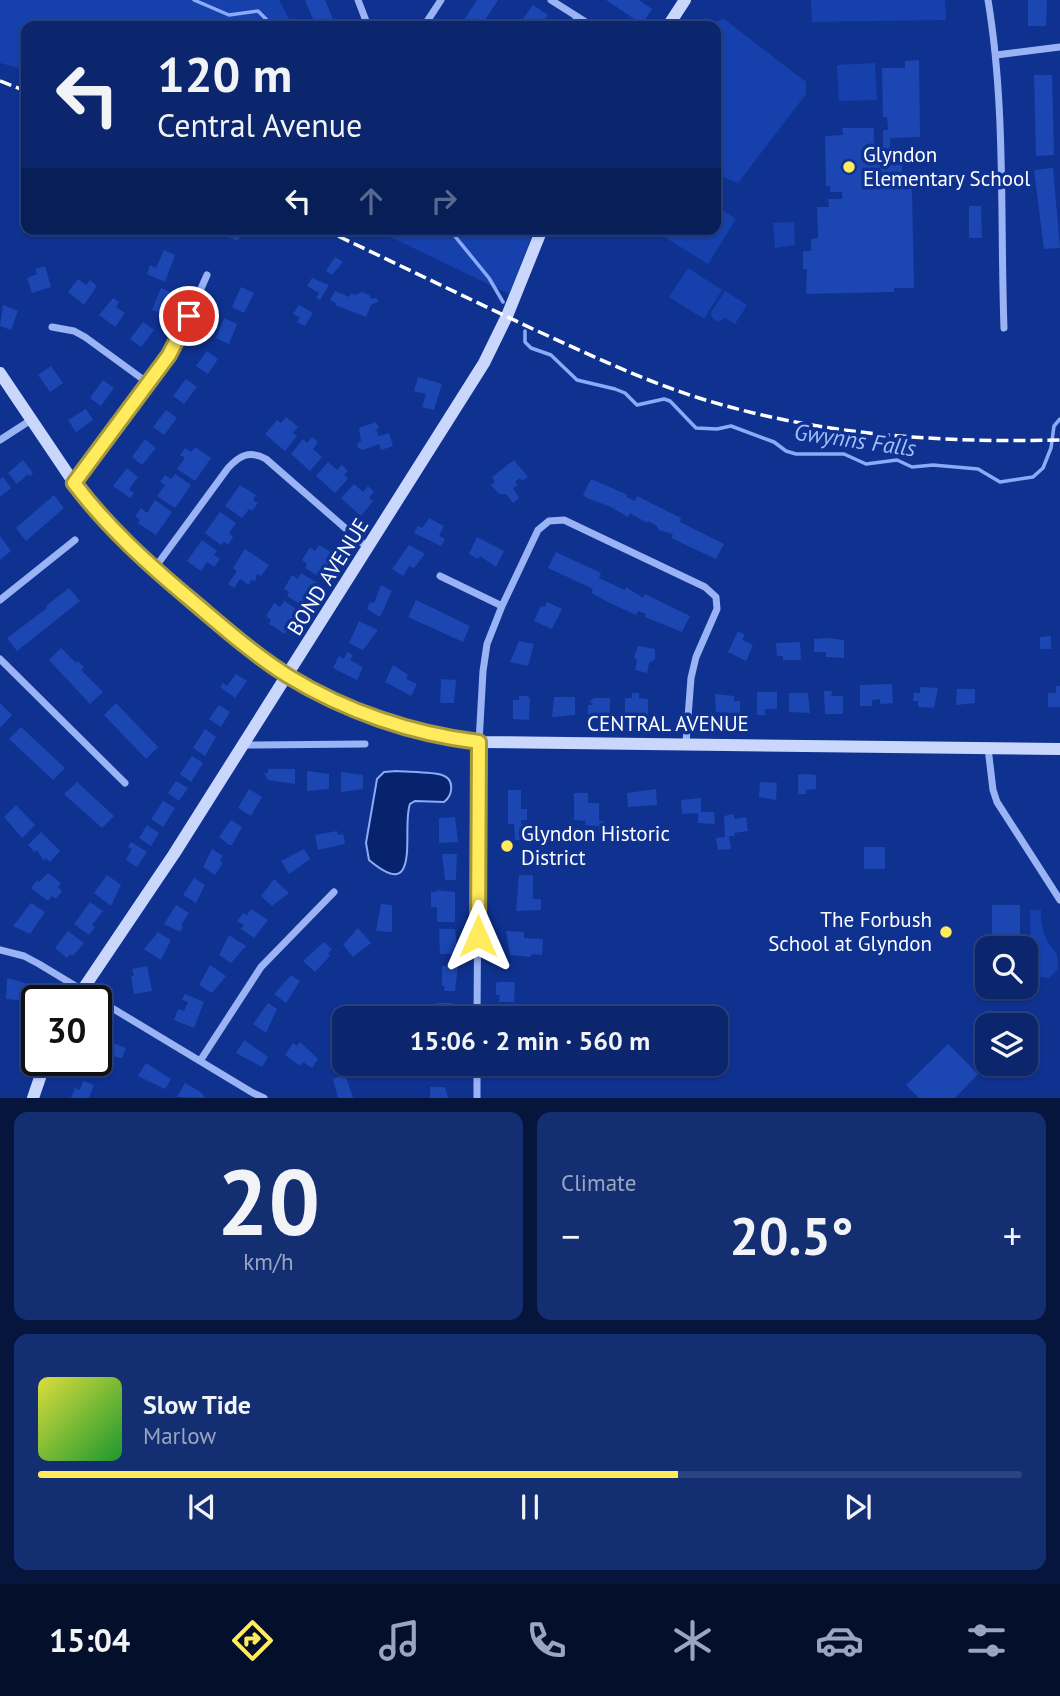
<!DOCTYPE html>
<html lang="en">
<head>
<meta charset="utf-8">
<style>
	:root { --surface:#0b266d; --page:#142e72; --text:#f1f3f6; --muted:#9aa5c2; --line:#2b4380; --accent:#ffeb5c }
	body { margin:0; font-family:"PT Sans",sans-serif; background:var(--page); color:var(--text); height:100vh; display:flex; flex-direction:column; font-size:26px; white-space:nowrap }
	* { box-sizing:border-box; margin:0 }
	p { font-size:23px; color:var(--muted) }
	.icon { flex:none; width:38px; height:38px; fill:none; stroke:currentColor; stroke-width:2; stroke-linecap:round; stroke-linejoin:round }
	.map { position:relative; height:1098px; overflow:hidden }
	.details { display:flex; flex-direction:column; gap:14px; padding:14px; background:#06153c; flex:1 }
	.details>* { flex:none }
	.top-card { position:absolute; left:21px; top:21px; width:700px; height:214px; border-radius:14px; box-shadow:0 2px 5px #0004,0 0 0 2px var(--line); background:#0b266d; color:var(--text); overflow:hidden }
	.fabs { position:absolute; left:975px; top:936px; display:grid; gap:14px }
	.fabs a { display:grid; place-items:center; width:63px; height:63px; border-radius:14px; background:var(--surface); box-shadow:0 2px 5px #0004,0 0 0 2px var(--line); font-size:35px }
	.speed { position:absolute; left:21px; top:985px; display:flex; gap:14px; font-size:35px; font-weight:700; text-align:center }
	.speed>* { display:grid; place-content:center; width:91px; height:91px; border-radius:50%; background:var(--surface); box-shadow:0 2px 5px #0004,0 0 0 2px var(--line); line-height:1 }
	.speed .limit { border:4px solid #111; border-radius:10px; background:#fff; color:#111 }
	.pin { position:absolute; display:grid; place-items:center; width:60px; height:60px; color:#fff; margin:-30px; border:4px solid #fff; border-radius:50%; box-shadow:0 2px 7px #0007 }
	.me { position:absolute; width:77px; margin:-38px; rotate:0deg; stroke-linejoin:round; filter:drop-shadow(0 0 5px #0008) }
	.turn { display:flex; align-items:center; gap:24px; height:147px; padding:0 21px; font-size:32px }
	.turn .icon { width:91px; height:91px; stroke-width:2.5 }
	.turn b { display:block; font-size:49px; line-height:60px }
	.lanes { display:flex; align-items:center; height:66px; padding:0 21px; background:#0003; justify-content:center; gap:35px; direction:ltr }
	.lanes .off { opacity:.35 }
	.big { font-size:52px; font-weight:800; line-height:1.1 }
	.details .tile { flex:1; display:flex; flex-direction:column; justify-content:center; gap:10px; min-width:0; padding:0 24px; border-radius:14px; background:var(--page) }
	.details .dial { align-items:center; gap:0 }
	.dial b { font-size:91px; line-height:1 }
	.song { display:flex; align-items:center; gap:21px }
	.cover { width:84px; height:84px; border-radius:10px; background:linear-gradient(135deg,hsl(60 70% 55%),hsl(130 70% 35%)) }
	.played { height:7px; border-radius:4px; background:linear-gradient(90deg,var(--accent) 65%,var(--line) 65%) }
	.keys { display:flex; justify-content:space-around; direction:ltr }
	.heat { display:flex; justify-content:space-between; align-items:center; font-size:38px; direction:ltr }
	.details .tiles { flex:1; display:grid; gap:14px; grid-template-columns:1fr 1fr }
	.tile:last-child { grid-column:span 2 }
	.trip { position:absolute; left:332px; top:1006px; width:396px; height:70px; border-radius:14px; background:var(--surface); box-shadow:0 2px 5px #0004,0 0 0 2px var(--line); font-weight:800; line-height:70px; text-align:center }
	.tab-bar { display:flex; height:112px; justify-content:space-around; align-items:center; background:#040f2c; color:var(--muted) }
	.tab-bar .icon { width:49px; height:49px }
	.tab-bar .current { color:var(--accent) }
	.tab-bar b { font-size:32px; color:var(--text) }
	.map>svg:first-child { display:block }
	.green { fill:#1641ac }
	.water { fill:#08236d; stroke:#8babf8; stroke-width:2 }
	.lines { fill:none; stroke-linecap:round; stroke-linejoin:round }
	.stream { stroke:#8babf8; stroke-width:3.5 }
	.building { fill:#1c46b1 }
	.street { stroke:#99b3f4; stroke-width:7 }
	.secondary { stroke:#c9d7fd; stroke-width:12 }
	.rail { stroke:#fff; stroke-width:3.5; stroke-dasharray:12 5; stroke-linecap:butt }
	.route-casing { stroke:#a6993c; stroke-width:18 }
	.route { stroke:#ffeb5c; stroke-width:12 }
	.poi-dot { fill:#ffeb5c; stroke:#0f3291; stroke-width:2.5 }
	.labels { text-anchor:middle; stroke-width:7; stroke-linejoin:round; paint-order:stroke }
	.poi-label { font-size:21px; fill:#fff; stroke:#0f3291; text-anchor:start }
	.street-label { font-size:21px; fill:#fff; stroke:#0f3291 }
	.water-label { font-size:23px; font-style:italic; fill:#a5befb; stroke:#0f3291 }
</style>
</head>
<body>
<div class="map">
<svg width="1060" height="1098" viewBox="0 0 1060 1098">
	<rect width="100%" height="100%" fill="#0f3291"/>
	<path class="green" d="M0,0H279L293,26H26V70L0,63Z
		M811,0H945L946,20L812,22Z
		M724,19L806,82V94L738,183L716,174V26H712L714,22Z
		M875,63L877,100L839,101L837,65Z
		M716,206L736,219L708,264L658,233L660,229H716Z
		M794,222L795,245L775,248L773,223Z
		M374,229H532L534,230L509,294Z
		M688,268L722,290L704,319L669,297Z
		M725,291L747,305L735,324L725,318L719,322L712,318L711,312Z
		M1030,910H1041C1040,927 1045,941 1057,954L1058,969L1049,978L1035,976L1031,972Z"/>
	<path class="water" d="M397,771C407,772 434,772 442,775C455,779 453,795 444,802L415,801L410,804C401,827 423,906 369,860L366,843L377,779L384,772Z"/>
	<g class="lines">
		<path class="stream" d="M194,0L229,15L258,11L270,23L279,26
			M449,229L489,278L503,302
			M525,331V342L531,348L551,355L577,380L615,389L625,393L637,405L664,399L670,401L696,428L717,429L731,426L774,442L786,451L796,454H844L866,464L897,460L912,467L933,465L978,469L1000,482L1033,477L1043,468L1051,448L1054,426L1060,419"/>
	</g>
	<path class="building" d="M305,0H325L336,26H316Z
		M477,0H498L481,26H474L464,20Z
		M606,0H639L652,9L642,24Z
		M1028,0H1047L1046,26H1028Z
		M533,5L548,15L540,26H518Z
		M919,60L920,137L890,138V152H902V189H912L914,288H894V292L806,294L807,269H803V251H811V239L818,238L817,207H829L828,199H842V192H830V186H826L825,136L843,135L842,128H874V151H883V130H888L887,117H883L882,68H905V61Z
		M1034,75H1052L1054,155L1036,156Z
		M1053,168L1060,248L1044,249L1034,170Z
		M969,206H981L982,238H969Z
		M224,229H243L238,241L222,234Z
		M164,250L175,255L165,282L147,274L150,265L156,268Z
		M335,257L343,262L332,275L326,271Z
		M45,266L51,287L32,293L27,278L37,274L35,269Z
		M312,278L329,285L320,300L316,298L319,293L307,286Z
		M78,279L86,285L90,280L97,286L84,305L68,292Z
		M241,287L254,293L244,313L232,307Z
		M161,288L173,293L165,315L152,310Z
		M335,291L349,297L351,293L355,295L362,292L371,296L370,299L376,298L379,301L371,305L366,317L335,305L336,303L330,300Z
		M113,298L119,302L116,307L125,313L115,327L99,315Z
		M3,305L18,311L11,330L0,326Z
		M299,305L313,313L305,326L297,322L300,318L293,314Z
		M224,318L237,324L229,344L216,338Z
		M143,322L154,330L141,347L130,339Z
		M207,351L218,359L208,374L196,366Z
		M51,366L63,383L50,392L38,375Z
		M418,377L442,384L434,410L422,407L426,394L414,391Z
		M186,379L197,387L184,404L173,396Z
		M103,380L114,388L101,406L90,398Z
		M86,409L93,420L76,432L68,420Z
		M166,410L177,418L164,435L153,427Z
		M286,417L298,427L293,433L297,436L285,451L265,434L277,420L281,423Z
		M376,422L379,428L376,430L379,436L389,433L393,446L381,450L379,444L363,450L358,448L357,444L361,441L359,428Z
		M312,437L318,442L313,449L322,457L310,471L291,454L303,439L307,443Z
		M145,439L156,448L142,465L132,457Z
		M195,447L211,458L195,481L177,469L185,458L180,455L185,448L191,452Z
		M23,460L33,473L30,476L28,474L17,484L8,473Z
		M514,460L528,477L522,481L520,478L515,482L518,485L513,488L519,498L513,503L506,494H499L491,485L495,482L492,477Z
		M328,462L337,470L342,465L348,471L344,475L348,479L335,493L316,476Z
		M127,468L138,477L129,489L134,493L130,498L113,486Z
		M175,474L191,485L175,508L157,496L165,485L160,482L165,475L171,479Z
		M3,477L11,488L0,497V479Z
		M591,479L628,495L626,497L635,501L637,496L681,518L680,522L724,544L716,559L671,538L673,534L659,530L656,525L648,521L647,523L630,513L628,517L611,507L587,498L583,495Z
		M354,484L363,492L368,486L374,492L369,498L373,501L361,516L341,498Z
		M240,485L256,495L253,500L258,503L252,511L249,509L242,518L225,506Z
		M54,495L64,508L26,541L16,528Z
		M155,500L172,512L156,535L138,523L140,520L135,516L141,508L147,513Z
		M220,512L236,523L229,533L233,537L228,545L224,542L221,545L205,533Z
		M429,518L444,526L439,536L445,539L441,546L414,533L418,526L422,528Z
		M0,536L11,551L0,560Z
		M477,537L504,551L496,567L480,556L478,559L469,554Z
		M202,540L217,551L214,555L220,559L214,567L207,562L201,571L187,561Z
		M319,545L336,555L321,578L305,568L307,564L302,560L310,547L315,551Z
		M409,545L425,554L414,568L409,566L403,576L392,569Z
		M245,549L269,565L261,576L257,574L255,581L251,580L249,585L240,579L234,588L228,584L237,571L233,568Z
		M556,552L601,573L599,578L625,590L626,587L643,598L645,594L690,616L682,632L645,617L646,614L638,611L636,615L608,602L591,593L593,589L548,568Z
		M301,573L318,583L303,606L287,596L289,592L284,589L292,575L298,579Z
		M381,585L392,591L380,617L367,609L370,602L374,603Z
		M69,588L80,601L17,651L7,638L47,608L46,606Z
		M416,600L470,626L463,642L408,617Z
		M284,601L300,611L285,634L269,624L271,620L266,616L274,603L280,607Z
		M547,602L562,609L552,629L534,621L541,606L545,607Z
		M359,621L378,630L363,650L349,643Z
		M738,631L745,635L742,640L753,645L746,661L728,652Z
		M1051,636V649H1040V637Z
		M826,638L844,640V658L826,657V652H814V639Z
		M519,641L534,644L528,666L510,662Z
		M800,642L801,660H783V656H777L776,643Z
		M638,646L655,649V659L649,663L647,673L635,670L637,661L634,657Z
		M61,648L76,663L78,661L84,667L81,670L103,692L90,704L49,660Z
		M347,652L353,655L350,660L363,667L357,680L333,668L339,656L344,659Z
		M393,665L408,675L406,679L417,684L411,696L385,682Z
		M236,674L247,681L235,698L220,687L223,683L227,686Z
		M441,679L456,680L454,703H440Z
		M892,684L893,703L880,704V699L872,700V706H860V685Z
		M1056,686H1060V707H1048V693H1056Z
		M920,687L938,688L934,708L918,707V701H913L914,693H920Z
		M957,689H975V703L956,705Z
		M824,691H832L831,696H843V714H825Z
		M757,692H777V709H765V715H757Z
		M632,693H639V698L648,699V717L625,714V698H632Z
		M789,693H808L810,713L789,712Z
		M715,694L734,696V701H740V714L716,712Z
		M519,696H528L530,700L529,720L513,719V700H519Z
		M554,697H575V715L552,717Z
		M594,698H610V718H588V705H593L590,701Z
		M0,703L12,715L0,728Z
		M116,703L158,747L146,759L104,715Z
		M219,705L230,712L221,727L209,719Z
		M21,727L65,768L53,780L9,739Z
		M205,729L216,737L205,756L193,748Z
		M192,756L203,763L191,782L180,774Z
		M268,769H295V784L268,780L264,773H268Z
		M307,771L329,774V789L307,791Z
		M341,772L363,775V789L341,792Z
		M805,774L816,775V789L806,790V794H798V775Z
		M176,781L188,788L179,801L168,793Z
		M77,782L114,816L102,828L64,794Z
		M760,782L777,783L776,800L759,797Z
		M249,789L262,797L251,816L238,808Z
		M656,789L657,805L628,807L627,793Z
		M508,790H521V809H527V820H521V824H529V832L533,831V838L529,840H515L514,824H508Z
		M574,793H588V803H599V821H604V826H609V832L599,833V826L585,825L586,821L574,820Z
		M701,798V812H714L715,824L698,823V813L682,814L681,800Z
		M163,801L175,808L163,827L151,819Z
		M16,805L35,825L22,838L4,817Z
		M734,814V819L746,817L748,831L734,833L735,836H729L731,849L718,850L716,838L725,837L724,816Z
		M455,817L458,842L439,843V818Z
		M231,820L242,827L232,845H229L219,837Z
		M147,825L159,833L151,846L139,838Z
		M337,831L338,835L343,834L345,844L318,850L315,835Z
		M41,832L60,851L50,862L46,858L44,861L37,850L35,852L28,845Z
		M131,842L147,852L137,867L126,860L132,849L128,847Z
		M864,847H885V869H864Z
		M212,849L223,856L220,861L223,863L215,875L203,867Z
		M304,849L310,859L289,874L281,861Z
		M442,854H457L456,880H445Z
		M48,873L61,883L58,887L62,891L56,899L52,896L48,901L31,888L37,880L39,882Z
		M107,875L121,885L111,906L94,893Z
		M519,875H533V899H541V910L516,911Z
		M194,878L205,885L196,903L183,895Z
		M274,879L289,893L272,906L261,896Z
		M436,890L455,892V922H437V907H431V892H437Z
		M90,902L103,911L92,925L95,927L89,935L74,924Z
		M31,903L45,912L30,934L13,926Z
		M381,904L392,905V932L376,931Z
		M176,905L189,913L181,925L183,927L180,932L164,924Z
		M992,905H1020V948H988V938H992Z
		M251,909L268,920L254,938L241,929L244,925L237,921L243,913L247,915Z
		M358,928L371,943L353,957L343,945Z
		M439,929H455L458,954H440Z
		M68,931L84,943L73,956L70,954L67,958L55,948Z
		M506,931L524,932V938L543,939L542,955L531,954V957L510,955Z
		M158,932L171,940L161,960L144,949Z
		M229,935L246,946L231,963L219,955Z
		M324,942L332,949L328,954L330,956L315,972L303,961Z
		M210,965L226,976L212,993L199,985Z
		M147,966L152,991L134,994L131,976H134L132,969Z
		M442,966H458L455,991H444L445,986H442Z
		M291,975L300,981L286,1003L274,994Z
		M7,978L29,984L28,1001L6,999Z
		M499,982H515L514,1002H499L500,995H496V983Z
		M185,994L204,1002L194,1028L174,1020L178,1009L184,1011L188,1002L182,1000Z
		M268,1003L277,1009L266,1033L253,1024Z
		M437,1003H452L455,1018H437Z
		M98,1037L126,1048L122,1058L96,1053Z
		M244,1040L268,1057L262,1067L236,1053Z
		M300,1042L318,1059L312,1068L303,1062L300,1066L285,1055L293,1043L297,1046Z
		M948,1044L978,1074L955,1098H919L906,1085Z
		M146,1063L171,1079L165,1089L138,1076Z
		M344,1075L347,1080L353,1098H338L333,1079Z
		M83,1081L94,1085L89,1098H71L75,1088L80,1090Z
		M185,1083L202,1093L205,1098L177,1097Z
		M430,1087H445L448,1098H430Z"/>
	<g class="lines">
		<path class="street" d="M358,0L368,26
			M551,0L592,26
			M988,0C1006,108 1000,219 1004,328
			M424,26L441,0
			M572,26L578,17
			M996,55L1060,47
			M52,327L74,331L85,337L148,383
			M0,440L31,420
			M74,483L169,355L181,334L207,275
			M154,569L228,468C240,455 250,450 266,459L368,548
			M440,576L502,606
			M0,600L75,540
			M0,659L125,783
			M244,745L365,744
			M988,748L993,790L997,802L1060,900
			M0,950L24,956L39,964L253,1093L264,1098
			M477,1018L479,742L483,671L487,644L502,606L538,530L549,521L564,520L705,587L716,597L717,609L696,657L691,678L686,743
			M200,1061L261,967L334,892
			M477,1098V1064"/>
		<path class="secondary" d="M668,26L685,0
			M0,373L74,483L115,533L154,569L246,645L288,676L355,709L418,730L479,742L1060,749
			M75,1001L174,854L484,363L507,316L542,229
			M33,1098L46,1060"/>
		<path class="rail" d="M0,81L26,91
			M323,229C393,262 463,296 533,329C588,354 642,380 699,398C818,435 937,443 1060,440"/>
	</g>
	<g class="lines">
		<defs>
			<path id="route" d="M189,316L169,355L74,483C108,528 148,564 191,600C222,626 253,654 288,676C345,711 412,734 479,742L478,936"/>
		</defs>
		<use href="#route" class="route-casing"/>
		<use href="#route" class="route"/>
	</g>
	<g class="poi-dot">
		<circle cx="849" cy="167" r="7"/>
		<circle cx="507" cy="846" r="7"/>
		<circle cx="946" cy="932" r="7"/>
	</g>
	<g class="labels">
		<g class="poi-label">
			<text x="863" y="162">Glyndon<tspan x="863" dy="24">Elementary School</tspan></text>
			<text x="521" y="841">Glyndon Historic<tspan x="521" dy="24">District</tspan></text>
			<text x="932" y="927" text-anchor="end">The Forbush<tspan x="932" dy="24">School at Glyndon</tspan></text>
		</g>
		<g class="street-label">
			<text transform="translate(328 577) rotate(-58)" y="7">BOND AVENUE</text>
			<text x="668" y="731">CENTRAL AVENUE</text>
		</g>
		<g class="water-label">
			<text transform="translate(855 440) rotate(8)" y="8">Gwynns Falls</text>
		</g>
	</g>
</svg>
<div class="fabs">
<a><svg class="icon" aria-label="search" viewBox="0 0 24 24"><circle cx="10" cy="10" r="6"/><path d="M15 15l6 6"/></svg></a>
<a><svg class="icon" aria-label="layers" viewBox="0 0 24 24"><path d="M12 4l9 5-9 5-9-5zM3 14l9 5 9-5"/></svg></a>
</div>
<div class="speed"><div class="limit">30</div></div>
<div class="pin" style="left:189px;top:316px;background:#d93025"><svg class="icon" aria-label="arrive" viewBox="0 0 24 24"><path d="M6 21V4h12l-3 4 3 4H6"/></svg></div>
<svg class="me" style="left:478px;top:936px" viewBox="-20 -20 40 40"><path d="M0-17L14 15 0 8-14 15z" fill="#ffeb5c" stroke="#fff" stroke-width="4"/></svg>
<div class="trip">15:06 · 2 min · 560 m</div>
<div class="top-card">
<div class="turn"><svg class="icon" aria-label="left" viewBox="0 0 24 24"><path d="M17 20v-9H6M10 6l-5 5 5 5"/></svg><div><b>120 m</b>Central Avenue</div></div>
<div class="lanes"><svg class="icon" aria-label="left" viewBox="0 0 24 24"><path d="M17 20v-9H6M10 6l-5 5 5 5"/></svg><svg class="icon off" aria-label="ahead" viewBox="0 0 24 24"><path d="M12 20V5M6 11l6-6 6 6"/></svg><svg class="icon off" aria-label="right" viewBox="0 0 24 24"><path d="M7 20v-9h11M14 6l5 5-5 5"/></svg></div>
</div>
</div>
<section class="details">
<div class="tiles">
<div class="tile dial"><b>20</b><p>km/h</p></div>
<div class="tile"><p>Climate</p>
<div class="heat"><a>−</a><b class="big">20.5°</b><a>+</a></div>
</div>
<div class="tile">
<div class="song"><i class="cover"></i><div><b>Slow Tide</b><p>Marlow</p></div></div>
<div class="played"></div>
<div class="keys"><svg class="icon" aria-label="previous" viewBox="0 0 24 24"><path d="M18 5L8 12l10 7zM5 5v14"/></svg><svg class="icon" aria-label="pause" viewBox="0 0 24 24"><path d="M8 5v14M16 5v14"/></svg><svg class="icon" aria-label="next" viewBox="0 0 24 24"><path d="M6 5l10 7-10 7zM19 5v14"/></svg></div>
</div>
</div>
</section>
<nav class="tab-bar">
<b>15:04</b>
<svg class="icon current" aria-label="directions" viewBox="0 0 24 24"><path d="M12 3l9 9-9 9-9-9zM9 14v-3h6M13 9l2 2-2 2"/></svg>
<svg class="icon" aria-label="music" viewBox="0 0 24 24"><path d="M9 18V5l10-2v13"/><circle cx="6" cy="18" r="3"/><circle cx="16" cy="16" r="3"/></svg>
<svg class="icon" aria-label="phone" viewBox="0 0 24 24"><path d="M5 4h4l2 5-3 2q2 4 5 5l2-3 5 2v4C11 20 4 13 5 4z"/></svg>
<svg class="icon" aria-label="climate" viewBox="0 0 24 24"><path d="M12 3v18M4 7l16 10M4 17L20 7"/></svg>
<svg class="icon" aria-label="car" viewBox="0 0 24 24"><path d="M5 17H2v-5l4-1 3-4h7l3 4 3 1v5h-3M9 17h6M6 11h13"/><circle cx="7" cy="17" r="2"/><circle cx="17" cy="17" r="2"/></svg>
<svg class="icon" aria-label="filters" viewBox="0 0 24 24"><path d="M4 7h16M4 17h16"/><circle cx="9" cy="7" r="2"/><circle cx="15" cy="17" r="2"/></svg>
</nav>
</body>
</html>
